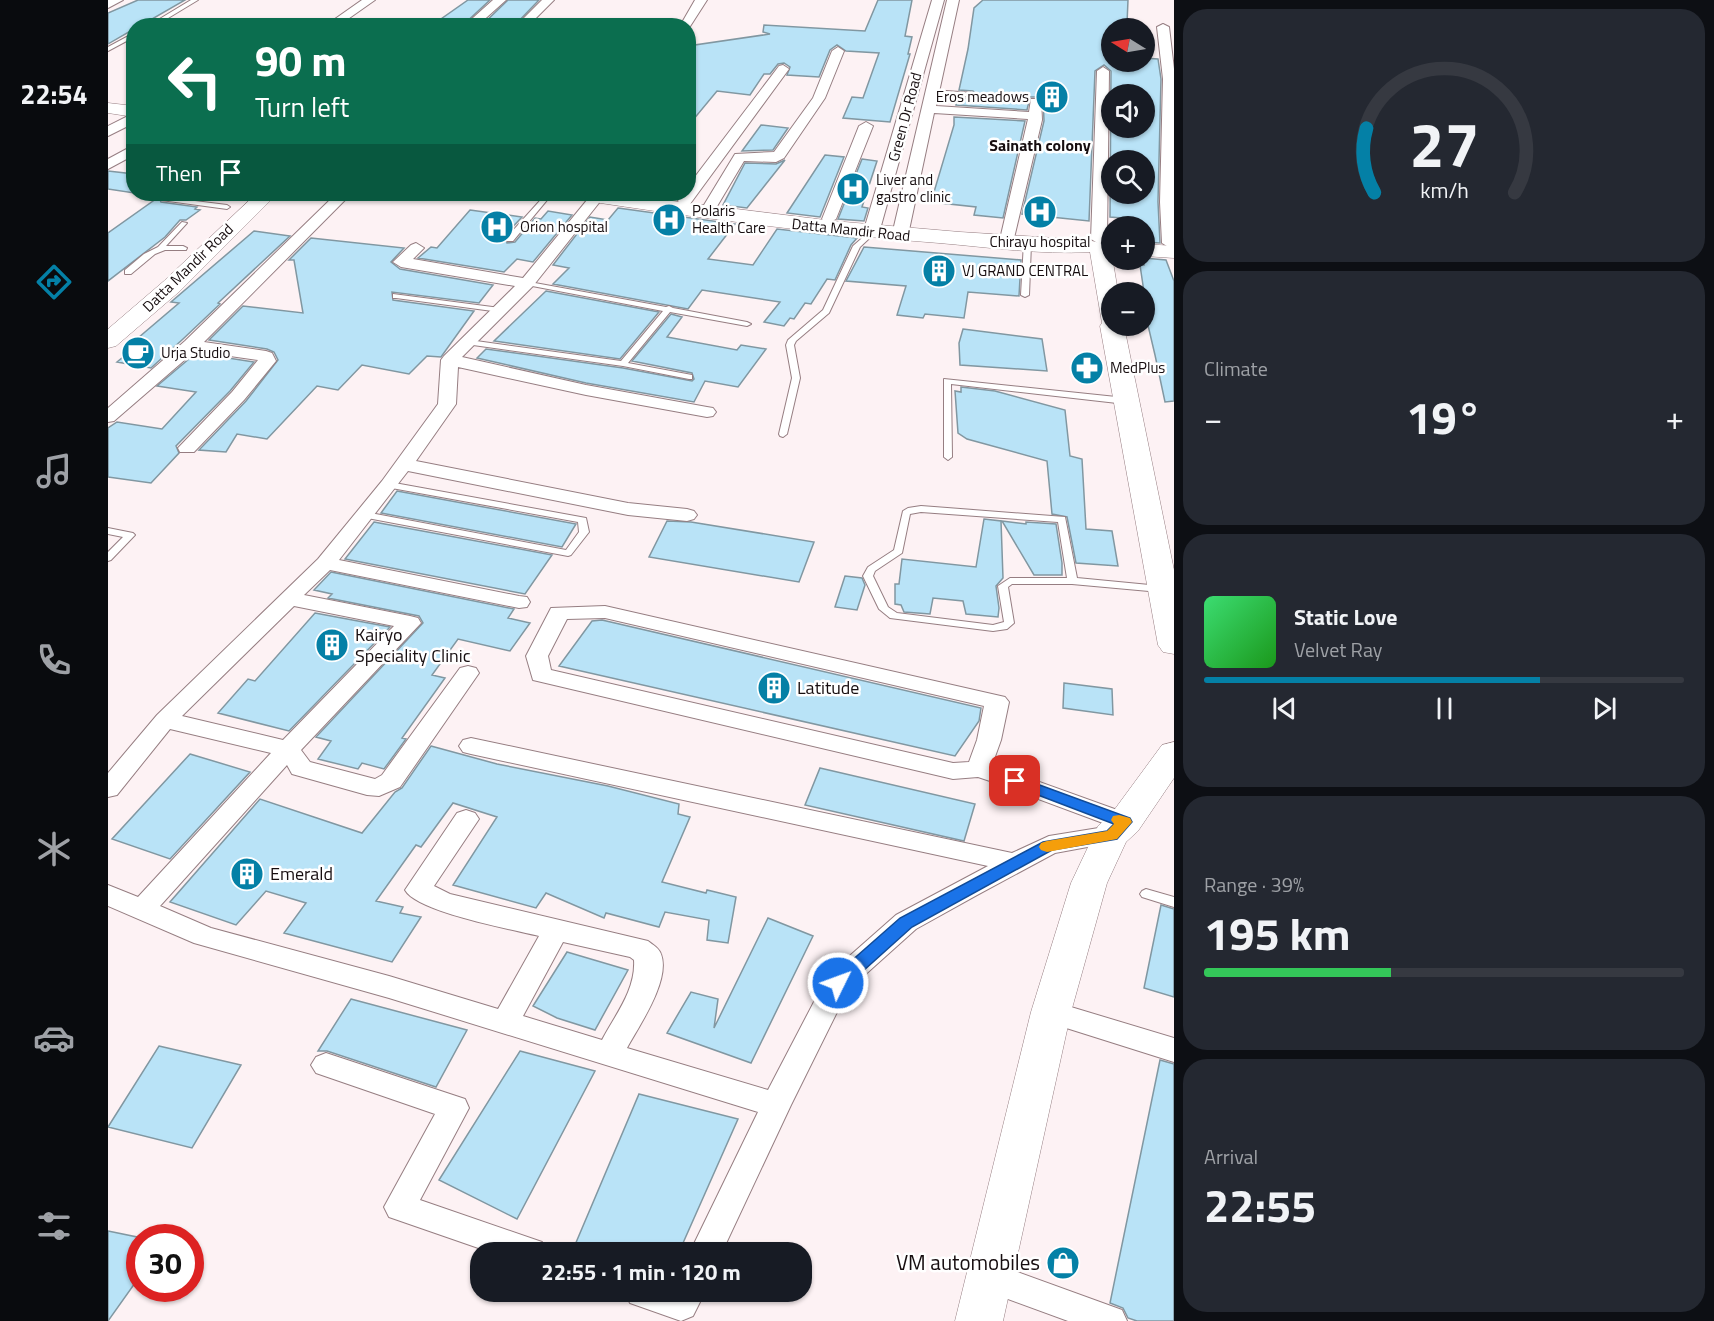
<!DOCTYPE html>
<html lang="en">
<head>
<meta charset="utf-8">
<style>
	:root { --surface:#171b24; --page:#242831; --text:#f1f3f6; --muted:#9ea1a6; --line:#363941; --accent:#0480a6 }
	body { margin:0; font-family:"Titillium Web",sans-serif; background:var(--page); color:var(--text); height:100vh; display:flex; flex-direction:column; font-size:22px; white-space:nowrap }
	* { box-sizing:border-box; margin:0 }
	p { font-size:20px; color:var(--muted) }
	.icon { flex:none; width:33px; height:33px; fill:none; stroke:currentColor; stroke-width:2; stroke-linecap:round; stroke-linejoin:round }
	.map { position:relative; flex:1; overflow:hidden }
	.details { display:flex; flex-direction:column; gap:9px; padding:9px; background:#0d0f14; width:540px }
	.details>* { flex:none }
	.top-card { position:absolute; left:18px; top:18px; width:570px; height:183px; border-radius:24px; box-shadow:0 2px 4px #0004; background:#0b6e4f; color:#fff; overflow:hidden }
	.needle { width:39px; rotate:281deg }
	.tools { position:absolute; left:993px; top:18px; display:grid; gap:12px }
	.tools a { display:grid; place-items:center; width:54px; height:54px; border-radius:50%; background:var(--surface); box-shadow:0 2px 4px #0004; font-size:30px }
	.speed { position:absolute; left:18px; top:1224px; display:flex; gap:12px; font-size:30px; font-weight:700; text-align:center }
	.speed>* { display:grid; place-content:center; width:78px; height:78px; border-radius:50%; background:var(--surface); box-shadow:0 2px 4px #0004; line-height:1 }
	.speed .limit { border:9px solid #d22; background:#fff; color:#111 }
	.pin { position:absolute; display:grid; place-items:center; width:51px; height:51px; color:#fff; margin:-26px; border-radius:12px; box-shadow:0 3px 9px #0006 }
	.me { position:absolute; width:66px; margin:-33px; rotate:48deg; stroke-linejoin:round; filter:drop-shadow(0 0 4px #0008) }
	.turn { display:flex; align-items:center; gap:21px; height:126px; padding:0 30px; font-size:27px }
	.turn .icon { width:78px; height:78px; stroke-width:2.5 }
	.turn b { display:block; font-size:42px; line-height:51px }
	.then { display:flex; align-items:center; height:57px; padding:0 30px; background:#0003; gap:12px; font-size:22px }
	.big { font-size:45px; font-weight:700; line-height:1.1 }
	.details .widget { flex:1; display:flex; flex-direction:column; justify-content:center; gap:9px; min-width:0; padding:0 21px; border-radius:24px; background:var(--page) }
	.details .dial { align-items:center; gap:0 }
	.dial svg { height:156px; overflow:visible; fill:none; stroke:var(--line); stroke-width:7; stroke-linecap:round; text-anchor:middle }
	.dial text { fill:var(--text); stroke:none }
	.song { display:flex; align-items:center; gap:18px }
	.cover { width:72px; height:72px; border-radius:9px; background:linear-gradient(135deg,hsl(140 70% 55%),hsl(120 70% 35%)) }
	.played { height:6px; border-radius:3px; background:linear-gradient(90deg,var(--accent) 70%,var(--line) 70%) }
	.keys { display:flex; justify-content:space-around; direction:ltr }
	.heat { display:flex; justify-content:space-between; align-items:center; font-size:33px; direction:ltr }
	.charge { height:9px; border-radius:4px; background:linear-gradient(90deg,#34c759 39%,var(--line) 0) }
	.trip { position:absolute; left:362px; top:1242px; width:342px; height:60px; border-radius:24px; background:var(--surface); box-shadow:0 2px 4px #0004; font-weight:700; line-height:60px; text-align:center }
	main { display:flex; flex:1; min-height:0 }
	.menu { display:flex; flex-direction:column; width:108px; justify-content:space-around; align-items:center; background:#090b0e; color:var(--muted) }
	.menu .icon { width:42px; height:42px }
	.menu .on { color:var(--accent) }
	.menu b { font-size:27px; color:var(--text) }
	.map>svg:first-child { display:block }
	.building { fill:#b9e3f7; stroke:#8197a1; stroke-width:1.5; fill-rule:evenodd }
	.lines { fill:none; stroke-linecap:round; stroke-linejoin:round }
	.lane-casing { stroke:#967e82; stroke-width:2 }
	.street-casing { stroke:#967e82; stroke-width:2 }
	.secondary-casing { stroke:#967e82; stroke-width:1 }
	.lane { fill:#fff; fill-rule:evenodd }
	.street { fill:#fff; fill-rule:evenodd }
	.secondary { fill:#fff; fill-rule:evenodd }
	.route { fill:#1a73e8; stroke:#114b97; stroke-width:1.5 }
	.slow { fill:#f59e0b }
	.labels { text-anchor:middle; stroke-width:5; stroke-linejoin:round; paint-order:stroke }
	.far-poi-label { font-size:15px; fill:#160d0f; stroke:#fff; text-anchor:start }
	.far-street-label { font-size:15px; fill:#160d0f; stroke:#fff }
	.far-neighbourhood-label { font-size:16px; font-weight:bold; fill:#160d0f; stroke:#fff }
	.poi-label { font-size:18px; fill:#160d0f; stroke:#fff; text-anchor:start }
	.near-poi-label { font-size:21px; fill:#160d0f; stroke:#fff; text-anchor:end }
</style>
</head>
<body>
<main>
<nav class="menu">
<b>22:54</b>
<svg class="icon on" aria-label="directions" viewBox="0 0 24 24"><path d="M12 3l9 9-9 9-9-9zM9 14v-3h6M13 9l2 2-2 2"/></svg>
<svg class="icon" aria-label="music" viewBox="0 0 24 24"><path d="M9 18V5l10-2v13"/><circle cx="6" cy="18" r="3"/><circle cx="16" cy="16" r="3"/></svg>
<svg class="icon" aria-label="phone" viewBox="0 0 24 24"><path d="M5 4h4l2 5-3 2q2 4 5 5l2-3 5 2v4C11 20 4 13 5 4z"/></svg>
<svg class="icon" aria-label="climate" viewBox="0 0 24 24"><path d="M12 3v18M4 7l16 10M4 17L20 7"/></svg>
<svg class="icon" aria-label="car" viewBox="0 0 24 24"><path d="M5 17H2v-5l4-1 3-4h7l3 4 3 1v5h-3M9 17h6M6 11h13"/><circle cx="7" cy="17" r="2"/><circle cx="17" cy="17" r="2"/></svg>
<svg class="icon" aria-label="filters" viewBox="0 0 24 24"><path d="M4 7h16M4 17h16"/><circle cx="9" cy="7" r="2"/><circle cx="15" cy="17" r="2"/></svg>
</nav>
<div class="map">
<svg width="1066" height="1321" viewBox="0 0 1066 1321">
	<rect width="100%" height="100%" fill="#fdf2f4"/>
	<path class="building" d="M30,0H77L32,26H26V29L0,44V13Z
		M360,0H382L354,26H323Z
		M400,0H431L406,26H373Z
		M770,0H804L797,36L804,37L800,54H802L782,122L735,118L744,97L755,98L771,53L738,51L729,45L722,50L711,77L679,75L682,67L676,63L670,64L662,74H656L642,95L609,91L580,126V46L662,34L655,32L656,25L757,31Z
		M875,0H1020L1019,24H1021L1022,28H1004V62H1036V58L1050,59L1053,79L1050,202L1052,243L1036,242V226H1027L1026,219L1002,217L1003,71L996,65L987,71L981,221L914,214L936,121L935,97H922L919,110L848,105L849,98L865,99L870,96L865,91L851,90L860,49L866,8ZM1004,94H1036V128H1004ZM1004,160H1036V194H1004Z
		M846,117L917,121L895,218L866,215L868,207L823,202L846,125Z
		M653,125L680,128L665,150L634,151Z
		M717,155L736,157L712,217L679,213Z
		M754,159L769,161L754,207L760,208L756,221L730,219Z
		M677,160L639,208L615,205L637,163L668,164Z
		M0,171L26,174V193L0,189Z
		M55,194H106L98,200L55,195L51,197L53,202L89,207L87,209L92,210L78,220H72L57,237L0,281V233Z
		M510,208L627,224L600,259L645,265L669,229L749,238L743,245L727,280L719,279L703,304L697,303L686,319L682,318L676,326L656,322L672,302L594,290L580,309L445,284L461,268L445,265L482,217L500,220Z
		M362,210L414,217L397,235L399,243L407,242L427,218L433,219L440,211L464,215L425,262L409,259L396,272L310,258L323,247L329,248Z
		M146,231L182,236L110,303L112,304L75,339L43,368L9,362L37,339L30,338L71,303L63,302Z
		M203,238L296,248L283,262L292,269L385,285L371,303L284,292L285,300L366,311L333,357L319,356L301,374L254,365L230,390L209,386L159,439L129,434L118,452L91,450L138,401L170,360L166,352L159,349L101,340L135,306L195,313L186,260H181Z
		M756,247L913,260L911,296L860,292L856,318L817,314L815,318L789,315L798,286L738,281Z
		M1036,258L1058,260L1066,281V401L1057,402L1047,355L1039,321H1036V292L1032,265H1036Z
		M438,291L551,312L512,359L386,341Z
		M563,314L574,317L559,337L629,350L633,345L658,349L630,387L597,381L586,402L478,383L369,358L378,349L515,368L584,381L586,379L584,373L524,361Z
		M855,329L934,339L939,371L852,365L851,343Z
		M88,353L146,362L122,391L68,446L71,453L43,483L0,477V428L9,422L54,429L88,392L49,386Z
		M853,387L887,391L957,410L962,456L974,459L978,529L1004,531L1010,566L968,563L959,517L944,514L939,461L859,439L850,433L847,391L853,392Z
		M289,491L468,524L454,547L273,513Z
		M876,519L893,521L895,578L888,586L891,608L890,617L858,614L855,601L825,598L822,614L796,612L793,605L787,604V584H791L794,559L868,567Z
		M559,521L583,522L706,542L691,582L541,557Z
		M894,521L918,524V522L948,524L954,563V575H926Z
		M266,522L444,555L417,594L237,559Z
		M223,572L406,609L400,618L422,623L402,651L350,639L324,675L337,678L294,738L298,739L276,769L254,763L250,769L210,759L223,741L208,737L315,623L311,616L220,598L224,594L206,590Z
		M737,576L754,578L757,585L749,610L727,607Z
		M207,613L282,627L181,731L110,713L140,679L147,681Z
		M494,620L873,708L871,721L847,756L451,666L484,621Z
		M956,683L1004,689L1005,715L955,708Z
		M323,746L389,764L500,786L571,804L570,814L582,817L554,882L598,893L599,890L628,897L620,943L599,940L601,920L557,912L551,927L498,913L496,918L438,893L428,908L345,885L389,817L345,803L313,847L308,845L268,901L295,907L292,913L313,917L284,962L176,933L198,903L158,891L128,925L62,902L152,799L254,833L287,792L294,788Z
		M82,754L142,772L62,859L4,839Z
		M712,768L867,804L856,841L697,805Z
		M1053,905L1066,909V997L1036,988Z
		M660,918L705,936L643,1063L559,1033L583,992L610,999L606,1028Z
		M459,952L520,970L487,1030L449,1018L425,1006Z
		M243,999L359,1030L328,1087L219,1051H210Z
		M51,1046L133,1065L84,1148L0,1127Z
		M412,1051L487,1071L409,1219L331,1180Z
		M1052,1060L1066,1064V1321H1029L1020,1318L1015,1308L1002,1303Z
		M531,1094L630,1119L571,1252H464Z
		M0,1231L29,1237L32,1253V1276L0,1321Z"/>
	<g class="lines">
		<defs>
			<path id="lane" d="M83,0H90L47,26H40Z
				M26,33V37L0,51V47Z
				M825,90L865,93L868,95L865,97L823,93V91Z
				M438,194H444L405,241H399V237Z
				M55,197L119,205L122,207L119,209L53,200L52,199Z
				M74,222L79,223L58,246H75L79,248L78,250H57L47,254L23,274H17V270L36,254L50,247Z
				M761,232L767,233L752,247L721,313L688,341L686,345L692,378L679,434L675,437L672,436L671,434L684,378L678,345L680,340L715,310L745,246Z
				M916,242L923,244L921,295L917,297L913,295Z
				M416,281L558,307L561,306L565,308L639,322L643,324L639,326L562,312L520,363L584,375V379H581L515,366L358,344L357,342L361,340L513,361L555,311L419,285H416Z
				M285,294L392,308L396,310L392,312L288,298H285Z
				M836,379L1018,398L1022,401L1018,404L843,384L844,457L840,460L836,457Z
				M281,482L478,518L481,532L463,555L460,556L254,517L252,515L254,513L257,512L458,550L471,532L470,522L278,487L276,485Z
				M813,506L957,517L969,578L1052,586L1057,589L1052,592L964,584H904L900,587L906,623L899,629L885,631L782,618L771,609L755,576L760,567L786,550L795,511L800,508ZM813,512L950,522L959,578H902L890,586L896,622L885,625L789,613L780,607L765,576L767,571L794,553L802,514Z
				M0,528L25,533L27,535L3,560L0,561V552L15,537L0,534Z
				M1038,889L1066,897V907L1034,897L1032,894L1034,891Z"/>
			<path id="street" d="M0,0H15L0,8Z
				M254,0H267L230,26H217Z
				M385,0H398L369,26H356Z
				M434,0H446L420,26H408Z
				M587,0H599L581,28L580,26H572Z
				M824,0H836L771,233L768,236H758L755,233Z
				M839,0H851L828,106L921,112L923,99H933L934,120L906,238H896L893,235L920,119L826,113L800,235L792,240L784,235Z
				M1055,24L1061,27L1066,69V247L1062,248L1054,243L1052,202L1055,79L1049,27Z
				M730,47L736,51L717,98L676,158L668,162L636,161L608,208H598L596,205L627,154L666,152L705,98L724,51Z
				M675,65L681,69L582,204H572L570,201L575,194H580V186L671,66Z
				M995,67L1001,71L999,239L991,244L983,239L989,71Z
				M26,113V123L0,136V126Z
				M758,122L765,126L728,219L721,223L716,222L714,219L751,126Z
				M26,145V155L0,169V159Z
				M228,194H243L96,342L158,351L164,353L168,361L136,400L86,452H72L70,448L124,392L150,360L87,351L6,421L0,422V408L77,341Z
				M484,194H498L425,286L354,357L478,385L599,407L605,408L608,412L605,416L599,417L478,395L350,367L348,404L308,461L520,503L579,509L586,511L589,515L586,519L579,521L520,515L300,471L231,560L411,596L419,597L422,602L419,607L411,608L222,570L196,595L302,616L310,618L313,623L193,750L202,762L267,779L274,775L352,668L360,666L368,668L371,673L292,787L271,796L259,795L184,774L179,765L52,906L103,928L281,976L390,1009L431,936C403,929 309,912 297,890L349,813L358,810L367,813L371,819L326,886L342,894L540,941C545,945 551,948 553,954C563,980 531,1026 519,1048L660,1090L720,975L788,915L880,866L363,754L355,752L351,746L355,740L363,738L904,853L941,836L1003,826L882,781L870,777L845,779L425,680L418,656L443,608L497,606L897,697L901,702L893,740L884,765L1026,816L1030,822L1026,828L1012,829L1016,835L1012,841L947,853L869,895L808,929L740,990L683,1105L614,1252H582L650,1112L281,998L86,943L0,906V885L30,897L163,753L62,729L9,795L0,797V773L49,715L210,559L274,481L330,404L333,360L336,356L407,286L293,267L285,262L303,245L308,243L316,248L305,259L415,278ZM186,606L286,626L175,740L74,716ZM497,618L876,706L869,740L861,762L845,763L443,670L440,656L459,619ZM455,942L522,957L526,960C528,990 507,1015 494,1040L415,1016Z
				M943,1001L1066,1038V1062L933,1020L929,1012L933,1004Z
				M218,1053L357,1099L361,1108L312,1200L434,1242L438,1252H382L281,1217L276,1207L327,1114L208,1073L203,1065L208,1057Z
				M882,1262L1014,1310L1019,1321H960L870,1288L865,1277L870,1266Z
				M517,1292H597L585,1316L573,1321L522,1303Z"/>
			<path id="secondary" d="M0,103L26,106V117L0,113Z
				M148,194H169L72,291L8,346L0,348V329L56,281Z
				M462,194H508L725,221L852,232L980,240L1000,245L1003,250L1010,292H1004V326H1016L1066,570V654L1055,652L1050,645L992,326L994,323L982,252C933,255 879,247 831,243C711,234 591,218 472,200L465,198Z
				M1036,244L1066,246V258L1036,256Z
				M1066,742V778L1030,831L1018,842L999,883L963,1012L895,1321H847L923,1012L963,883L990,826L1004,813L1054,745Z"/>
		</defs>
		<use href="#lane" class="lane-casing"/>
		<use href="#street" class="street-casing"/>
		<use href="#secondary" class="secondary-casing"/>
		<use href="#lane" class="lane"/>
		<use href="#street" class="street"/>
		<use href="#secondary" class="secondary"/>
	</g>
	<path class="route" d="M907,776L1022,818L1024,822L1009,839L944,850L804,927L736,988L730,990L724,988L722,983L724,978L792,918L935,842L999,831L1006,824L901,784L899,781Z"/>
	<path class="slow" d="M1011,815L1022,818L1024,822L1009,839L939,852L933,850L931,847L933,843L939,841L999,831L1006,824L1003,820L1005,816Z"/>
	<defs>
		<symbol id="building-disc" viewBox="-11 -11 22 22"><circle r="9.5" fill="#0480a6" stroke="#fff"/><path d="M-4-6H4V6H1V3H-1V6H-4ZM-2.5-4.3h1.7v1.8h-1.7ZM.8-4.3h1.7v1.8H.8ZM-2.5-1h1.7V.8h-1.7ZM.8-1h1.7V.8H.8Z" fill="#fff"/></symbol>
		<symbol id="hospital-disc" viewBox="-11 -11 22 22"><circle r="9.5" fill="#0480a6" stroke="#fff"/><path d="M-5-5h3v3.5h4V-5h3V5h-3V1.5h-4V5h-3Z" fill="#fff"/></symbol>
		<symbol id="cafe-disc" viewBox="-11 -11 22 22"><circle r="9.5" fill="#0480a6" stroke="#fff"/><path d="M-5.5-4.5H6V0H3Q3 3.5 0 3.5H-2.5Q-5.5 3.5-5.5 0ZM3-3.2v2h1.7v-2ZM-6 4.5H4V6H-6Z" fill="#fff"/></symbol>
		<symbol id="pharmacy-disc" viewBox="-11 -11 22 22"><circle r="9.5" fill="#0480a6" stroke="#fff"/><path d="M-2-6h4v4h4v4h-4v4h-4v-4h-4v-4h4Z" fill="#fff"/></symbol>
		<symbol id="shop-disc" viewBox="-11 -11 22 22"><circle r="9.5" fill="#0480a6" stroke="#fff"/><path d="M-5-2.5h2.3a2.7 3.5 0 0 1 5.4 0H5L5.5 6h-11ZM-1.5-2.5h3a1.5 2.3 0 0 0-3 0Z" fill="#fff"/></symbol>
	</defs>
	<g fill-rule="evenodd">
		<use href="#building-disc" x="925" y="78" width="38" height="38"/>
		<use href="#hospital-disc" x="726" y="170" width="38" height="38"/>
		<use href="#hospital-disc" x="913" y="193" width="38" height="38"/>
		<use href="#hospital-disc" x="542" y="201" width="38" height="38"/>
		<use href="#hospital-disc" x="370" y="208" width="38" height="38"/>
		<use href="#building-disc" x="812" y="252" width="38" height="38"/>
		<use href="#cafe-disc" x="11" y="334" width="38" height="38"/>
		<use href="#pharmacy-disc" x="960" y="349" width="38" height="38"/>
		<use href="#building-disc" x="205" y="626" width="38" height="38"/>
		<use href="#building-disc" x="647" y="669" width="38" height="38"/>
		<use href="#building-disc" x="120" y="855" width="38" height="38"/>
		<use href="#shop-disc" x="936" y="1244" width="38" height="38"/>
	</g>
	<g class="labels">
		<g class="far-poi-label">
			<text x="921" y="102" text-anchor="end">Eros meadows</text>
			<text x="768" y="185">Liver and<tspan x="768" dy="17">gastro clinic</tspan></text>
			<text x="584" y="216">Polaris<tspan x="584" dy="17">Health Care</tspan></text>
			<text x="412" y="232">Orion hospital</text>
			<text x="932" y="247" text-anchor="middle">Chirayu hospital</text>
			<text x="854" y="276">VJ GRAND CENTRAL</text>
			<text x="53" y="358">Urja Studio</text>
			<text x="1002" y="373">MedPlus</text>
		</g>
		<g class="far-street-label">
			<text transform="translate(797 117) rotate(-75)" y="5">Green Dr Road</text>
			<text transform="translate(743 230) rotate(6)" y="5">Datta Mandir Road</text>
			<text transform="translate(80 268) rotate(-44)" y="5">Datta Mandir Road</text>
		</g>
		<g class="far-neighbourhood-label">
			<text x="932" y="151">Sainath colony</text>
		</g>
		<g class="poi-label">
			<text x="247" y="641">Kairyo<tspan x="247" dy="21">Speciality Clinic</tspan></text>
			<text x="689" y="694">Latitude</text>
			<text x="162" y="880">Emerald</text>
		</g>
		<g class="near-poi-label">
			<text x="932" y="1270">VM automobiles</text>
		</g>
	</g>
</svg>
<div class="tools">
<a><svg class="needle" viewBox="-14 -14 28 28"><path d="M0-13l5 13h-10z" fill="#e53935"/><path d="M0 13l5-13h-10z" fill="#9ea1a6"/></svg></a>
<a><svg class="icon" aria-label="sound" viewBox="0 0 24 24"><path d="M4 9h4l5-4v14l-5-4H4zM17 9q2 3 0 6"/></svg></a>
<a><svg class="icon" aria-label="search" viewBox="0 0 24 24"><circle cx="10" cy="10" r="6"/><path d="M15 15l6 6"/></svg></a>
<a>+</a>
<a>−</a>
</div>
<div class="speed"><div class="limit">30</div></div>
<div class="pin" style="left:907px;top:781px;background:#d93025"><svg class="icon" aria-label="arrive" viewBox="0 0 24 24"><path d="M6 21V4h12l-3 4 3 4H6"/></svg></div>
<svg class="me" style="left:730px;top:983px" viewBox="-20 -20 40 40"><circle r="17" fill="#1a73e8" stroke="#fff" stroke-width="3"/><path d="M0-11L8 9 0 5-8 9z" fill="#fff"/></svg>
<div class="trip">22:55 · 1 min · 120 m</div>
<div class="top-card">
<div class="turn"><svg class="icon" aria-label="left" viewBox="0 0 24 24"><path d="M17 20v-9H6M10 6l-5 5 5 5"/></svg><div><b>90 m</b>Turn left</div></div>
<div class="then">Then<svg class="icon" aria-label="arrive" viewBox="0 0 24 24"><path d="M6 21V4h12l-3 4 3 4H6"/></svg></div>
</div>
</div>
<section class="details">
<div class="widget dial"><svg viewBox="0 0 100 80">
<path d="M14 69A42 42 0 1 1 86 69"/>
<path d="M14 69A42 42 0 0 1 10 36" stroke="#0480a6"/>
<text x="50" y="56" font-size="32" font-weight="700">27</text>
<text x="50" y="72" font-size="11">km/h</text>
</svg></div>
<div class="widget"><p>Climate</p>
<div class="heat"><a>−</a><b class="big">19°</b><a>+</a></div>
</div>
<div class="widget">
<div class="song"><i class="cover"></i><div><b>Static Love</b><p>Velvet Ray</p></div></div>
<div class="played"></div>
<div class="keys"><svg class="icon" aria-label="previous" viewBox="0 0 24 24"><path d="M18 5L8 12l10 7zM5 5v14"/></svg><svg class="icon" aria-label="pause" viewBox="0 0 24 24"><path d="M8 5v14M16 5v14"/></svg><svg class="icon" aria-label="next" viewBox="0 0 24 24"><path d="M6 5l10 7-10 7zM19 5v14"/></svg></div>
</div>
<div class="widget"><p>Range · 39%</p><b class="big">195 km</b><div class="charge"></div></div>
<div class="widget"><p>Arrival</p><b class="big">22:55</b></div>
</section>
</main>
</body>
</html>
